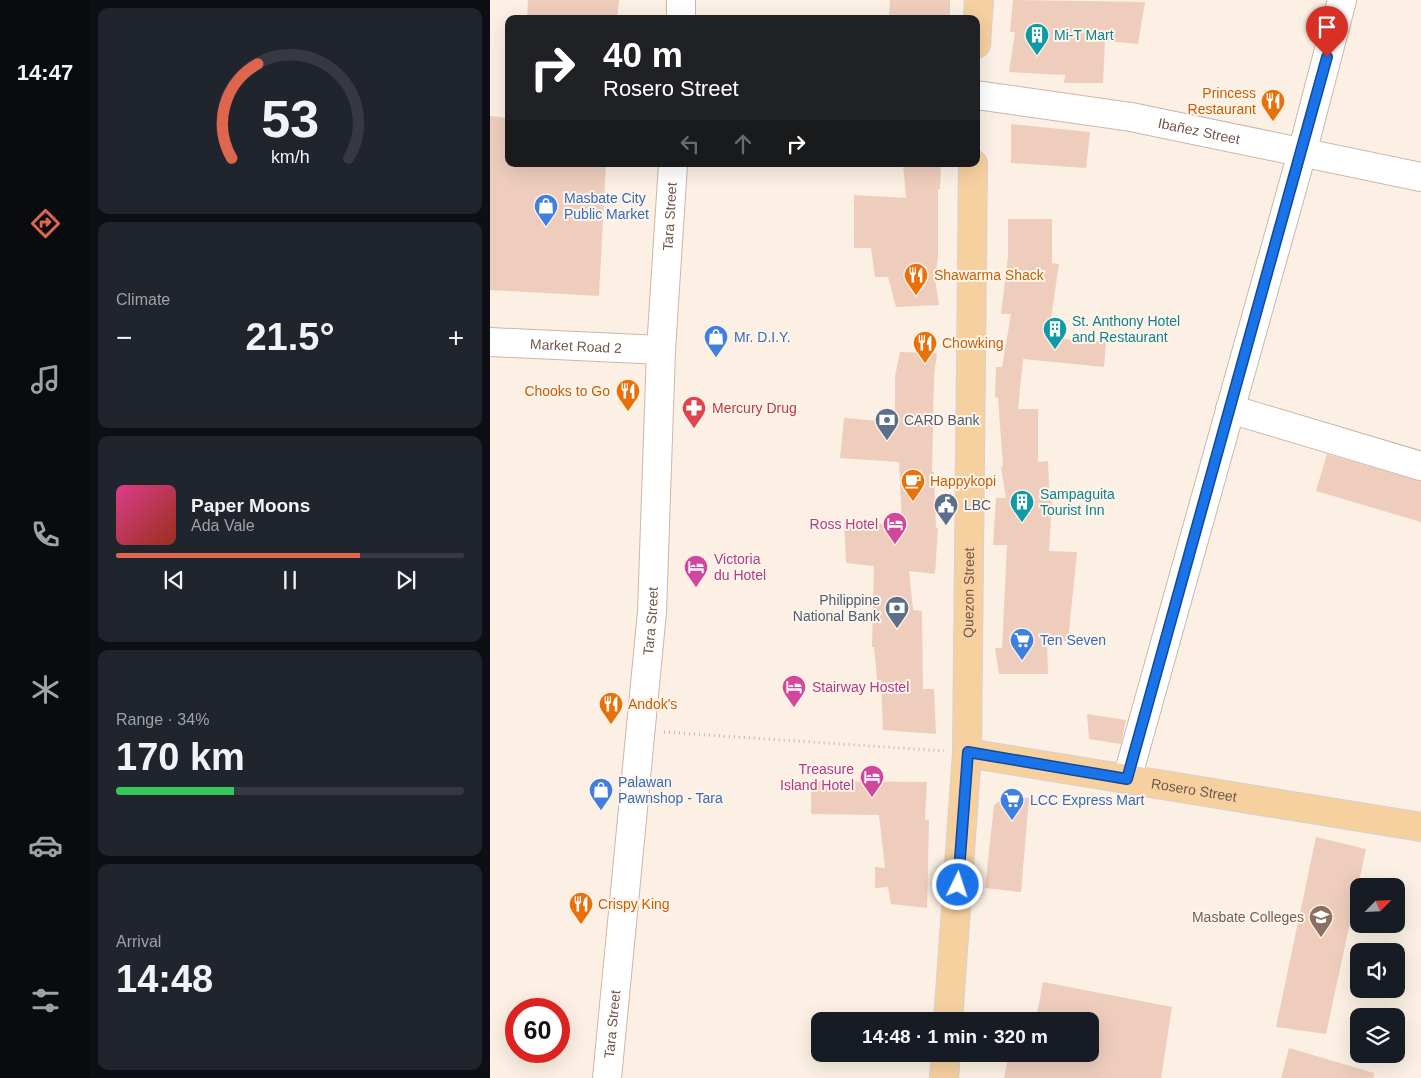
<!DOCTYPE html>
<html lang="en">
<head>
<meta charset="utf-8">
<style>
	:root { --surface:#171b24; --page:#20242c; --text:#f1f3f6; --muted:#9ea1a6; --line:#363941; --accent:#de664f }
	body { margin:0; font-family:Helvetica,sans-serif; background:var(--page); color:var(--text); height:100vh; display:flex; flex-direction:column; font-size:19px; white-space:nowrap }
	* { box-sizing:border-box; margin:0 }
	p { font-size:16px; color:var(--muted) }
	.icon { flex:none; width:28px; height:28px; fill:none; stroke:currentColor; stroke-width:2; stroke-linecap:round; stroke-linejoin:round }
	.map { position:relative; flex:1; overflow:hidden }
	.panel { display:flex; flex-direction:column; gap:8px; padding:8px; background:#0d0f14; width:400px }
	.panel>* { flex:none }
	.top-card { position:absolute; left:15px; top:15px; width:475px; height:152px; border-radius:10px; box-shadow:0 5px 20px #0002; background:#202124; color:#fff; overflow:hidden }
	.needle { width:32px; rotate:66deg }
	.tools { position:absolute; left:860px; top:878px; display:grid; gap:10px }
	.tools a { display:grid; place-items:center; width:55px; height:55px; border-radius:10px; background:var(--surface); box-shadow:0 5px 20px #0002; font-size:25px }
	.speed { position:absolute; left:15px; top:998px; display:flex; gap:10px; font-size:25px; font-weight:700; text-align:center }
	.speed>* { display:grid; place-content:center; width:65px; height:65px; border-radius:50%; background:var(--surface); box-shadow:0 5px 20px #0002; line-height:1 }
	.speed .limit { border:8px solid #d22; background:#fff; color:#111 }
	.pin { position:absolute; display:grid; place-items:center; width:42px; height:42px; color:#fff; margin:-51px -21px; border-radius:50% 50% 50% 0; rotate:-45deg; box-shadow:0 0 5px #0007 }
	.pin .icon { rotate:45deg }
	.me { position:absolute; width:55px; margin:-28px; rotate:4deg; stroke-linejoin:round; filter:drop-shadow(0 0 4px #0008) }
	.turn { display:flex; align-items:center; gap:18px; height:105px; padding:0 15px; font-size:22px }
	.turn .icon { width:65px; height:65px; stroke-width:2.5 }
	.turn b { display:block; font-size:35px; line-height:42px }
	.lanes { display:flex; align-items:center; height:48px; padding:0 15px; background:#0003; justify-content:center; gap:25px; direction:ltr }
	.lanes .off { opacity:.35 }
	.big { font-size:38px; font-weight:800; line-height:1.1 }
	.panel .widget { flex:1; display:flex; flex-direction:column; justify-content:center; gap:8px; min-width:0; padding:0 18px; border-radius:10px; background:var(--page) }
	.panel .dial { align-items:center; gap:0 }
	.dial svg { height:130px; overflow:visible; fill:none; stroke:var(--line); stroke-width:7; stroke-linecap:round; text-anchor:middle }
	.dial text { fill:var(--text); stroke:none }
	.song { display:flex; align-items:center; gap:15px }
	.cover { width:60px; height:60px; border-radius:8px; background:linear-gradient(135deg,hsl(330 70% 55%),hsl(10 70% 35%)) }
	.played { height:5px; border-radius:2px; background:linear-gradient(90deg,var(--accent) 70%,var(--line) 70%) }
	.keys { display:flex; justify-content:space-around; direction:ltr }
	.heat { display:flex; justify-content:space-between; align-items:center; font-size:28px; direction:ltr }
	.charge { height:8px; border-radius:4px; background:linear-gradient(90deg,#34c759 34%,var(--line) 0) }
	.trip { position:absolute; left:321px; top:1012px; width:288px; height:50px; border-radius:10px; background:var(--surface); box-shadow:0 5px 20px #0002; font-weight:800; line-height:50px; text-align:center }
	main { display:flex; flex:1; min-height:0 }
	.menu { display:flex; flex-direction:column; width:90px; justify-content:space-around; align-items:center; background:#090b0e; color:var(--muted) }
	.menu .icon { width:35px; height:35px }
	.menu .current { color:var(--accent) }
	.menu b { font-size:22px; color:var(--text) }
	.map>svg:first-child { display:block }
	.building { fill:#eecdbc }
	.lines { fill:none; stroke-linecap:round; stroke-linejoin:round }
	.minor-casing { stroke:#cbb7ab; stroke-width:30 }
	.major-casing { stroke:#d7d0cd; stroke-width:30 }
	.path { stroke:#d3b1a0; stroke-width:3; stroke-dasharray:1 4; stroke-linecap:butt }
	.minor { stroke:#fff; stroke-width:28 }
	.major { stroke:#f6d09f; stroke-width:28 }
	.route-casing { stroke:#114b97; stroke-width:12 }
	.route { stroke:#1a73e8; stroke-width:9 }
	.labels { text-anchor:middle; stroke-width:4; stroke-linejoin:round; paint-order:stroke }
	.culture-label { font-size:14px; fill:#0d838f; stroke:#fef4e9; text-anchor:start }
	.food-label { font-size:14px; fill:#c56008; stroke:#fef4e9; text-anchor:start }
	.street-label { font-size:14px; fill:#71564b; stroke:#fef4e9 }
	.shop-label { font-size:14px; fill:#366cbe; stroke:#fef4e9; text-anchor:start }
	.health-label { font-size:14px; fill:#be3a42; stroke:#fef4e9; text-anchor:start }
	.service-label { font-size:14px; fill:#4e5e75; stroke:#fef4e9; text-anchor:start }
	.hotel-label { font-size:14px; fill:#b23c85; stroke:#fef4e9; text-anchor:end }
	.education-label { font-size:14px; fill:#785e54; stroke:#fef4e9; text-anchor:end }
</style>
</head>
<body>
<main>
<nav class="menu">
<b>14:47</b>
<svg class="icon current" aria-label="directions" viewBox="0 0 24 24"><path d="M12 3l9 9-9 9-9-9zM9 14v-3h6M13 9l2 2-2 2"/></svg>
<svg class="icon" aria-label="music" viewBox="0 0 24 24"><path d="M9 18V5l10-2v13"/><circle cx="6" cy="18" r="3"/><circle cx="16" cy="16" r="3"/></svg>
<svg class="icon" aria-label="phone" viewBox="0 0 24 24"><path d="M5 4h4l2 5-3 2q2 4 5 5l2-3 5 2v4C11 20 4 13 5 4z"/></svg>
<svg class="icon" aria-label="climate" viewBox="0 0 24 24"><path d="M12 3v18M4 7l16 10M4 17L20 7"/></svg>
<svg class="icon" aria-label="car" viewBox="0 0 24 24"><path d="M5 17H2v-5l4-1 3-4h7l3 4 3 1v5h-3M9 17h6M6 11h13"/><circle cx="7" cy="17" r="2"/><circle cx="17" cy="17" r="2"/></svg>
<svg class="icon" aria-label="filters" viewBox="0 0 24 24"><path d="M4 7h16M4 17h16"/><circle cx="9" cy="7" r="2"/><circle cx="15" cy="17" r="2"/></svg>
</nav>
<section class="panel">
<div class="widget dial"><svg viewBox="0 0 100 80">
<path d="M14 69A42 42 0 1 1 86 69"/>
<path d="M14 69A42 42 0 0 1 30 11" stroke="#de664f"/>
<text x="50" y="56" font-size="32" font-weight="700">53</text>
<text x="50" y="72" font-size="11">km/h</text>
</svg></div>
<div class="widget"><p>Climate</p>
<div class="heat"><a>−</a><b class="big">21.5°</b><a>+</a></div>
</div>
<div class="widget">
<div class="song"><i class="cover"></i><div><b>Paper Moons</b><p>Ada Vale</p></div></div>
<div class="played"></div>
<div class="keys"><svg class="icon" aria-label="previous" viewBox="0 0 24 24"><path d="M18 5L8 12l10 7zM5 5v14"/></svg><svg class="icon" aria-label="pause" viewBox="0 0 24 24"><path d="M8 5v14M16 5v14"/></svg><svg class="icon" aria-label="next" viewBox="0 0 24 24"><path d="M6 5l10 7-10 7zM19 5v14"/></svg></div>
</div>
<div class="widget"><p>Range · 34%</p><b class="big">170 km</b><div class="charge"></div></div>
<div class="widget"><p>Arrival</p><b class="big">14:48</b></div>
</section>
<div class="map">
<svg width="931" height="1078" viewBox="0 0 931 1078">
	<rect width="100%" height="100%" fill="#fbf0e3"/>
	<path class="building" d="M38,0H129L127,19H37Z
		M400,0H460V19L399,18Z
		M523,0L655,2L648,44L615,41L613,83H574L575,75L519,72L525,32H520Z
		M0,116L19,118V164H116L109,296L0,290Z
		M521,124L600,132L596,168L521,163Z
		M413,164H451L450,189H448V257L445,279L449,305L406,307L398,277H385L381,248H364V195L416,198Z
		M518,219H562V263L569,264L558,338L616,342L614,367L533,359L528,409H548V462L558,461L560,501H562L559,551L587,552L578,641L557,642L558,674H509L505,648H512L517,545H503L506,498H516L511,467L513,466L508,398L505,397L506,367H512L521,314H511L518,257Z
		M410,352L447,353L444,376L442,472H444L446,528H448L445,574L419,571L423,610L432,611L433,689H444L446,734L393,730L391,680H387L384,647H382L384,566L356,563L354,521L412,525L409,462L350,458L354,418L405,422V376Z
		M837,454L931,481V522L826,491Z
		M597,714L636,720L631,744L599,739Z
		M321,781L437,782L435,820H439L437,908L401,904L398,887L385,888V867L395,868L389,815L321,814Z
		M517,795L539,798L531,892L495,888L504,805Z
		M826,837L876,849L836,1034L786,1027Z
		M553,982L682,1007L671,1078H514L519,1054H600V1021H588L547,1013Z
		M799,1048L884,1073V1078H791Z"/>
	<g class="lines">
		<defs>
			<g id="minor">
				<path d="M191,19V0"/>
				<path id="s1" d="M486,95L641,117L931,177"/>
				<path id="s2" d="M0,342L171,350"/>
				<path d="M740,409L931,466"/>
				<path d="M637,779L812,153L852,0"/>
				<path id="s3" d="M117,1078L162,612L171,350L183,164"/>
			</g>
			<g id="major">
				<path d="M486,44L489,0"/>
				<path id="s4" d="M477,753L931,827"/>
				<path id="s5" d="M458,1021L477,753L483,164"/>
				<path d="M454,1078L456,1054"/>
			</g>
		</defs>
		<use href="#minor" class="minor-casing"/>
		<use href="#major" class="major-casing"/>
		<path class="path" d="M174,732L454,751"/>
		<use href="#minor" class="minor"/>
		<use href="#major" class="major"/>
	</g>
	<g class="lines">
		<defs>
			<path id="route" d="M468,885L478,752L637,779L837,57"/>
		</defs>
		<use href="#route" class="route-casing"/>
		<use href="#route" class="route"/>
	</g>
	<defs>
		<symbol id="building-pin" viewBox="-11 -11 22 30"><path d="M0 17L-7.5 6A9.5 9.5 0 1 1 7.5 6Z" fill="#0f9aa8" stroke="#fef4e9"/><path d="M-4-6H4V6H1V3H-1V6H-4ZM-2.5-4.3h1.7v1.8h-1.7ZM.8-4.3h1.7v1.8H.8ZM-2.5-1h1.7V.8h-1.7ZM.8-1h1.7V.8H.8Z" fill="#fff"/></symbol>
		<symbol id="restaurant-pin" viewBox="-11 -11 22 30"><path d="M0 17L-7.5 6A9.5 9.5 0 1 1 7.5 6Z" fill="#e8710a" stroke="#fef4e9"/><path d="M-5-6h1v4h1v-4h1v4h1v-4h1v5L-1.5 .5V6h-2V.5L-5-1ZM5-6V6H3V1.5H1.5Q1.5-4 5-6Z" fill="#fff"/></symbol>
		<symbol id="shop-pin" viewBox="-11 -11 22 30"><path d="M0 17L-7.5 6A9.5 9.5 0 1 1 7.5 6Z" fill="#3f7fe0" stroke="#fef4e9"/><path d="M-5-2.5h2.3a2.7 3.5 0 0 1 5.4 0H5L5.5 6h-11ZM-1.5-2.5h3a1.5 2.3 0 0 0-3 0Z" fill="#fff"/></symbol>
		<symbol id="pharmacy-pin" viewBox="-11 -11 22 30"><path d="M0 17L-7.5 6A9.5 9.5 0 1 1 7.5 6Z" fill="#e0444e" stroke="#fef4e9"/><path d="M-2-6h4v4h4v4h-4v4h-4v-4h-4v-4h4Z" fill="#fff"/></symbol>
		<symbol id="bank-pin" viewBox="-11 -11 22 30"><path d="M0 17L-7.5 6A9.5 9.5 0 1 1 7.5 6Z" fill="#5c6f8a" stroke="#fef4e9"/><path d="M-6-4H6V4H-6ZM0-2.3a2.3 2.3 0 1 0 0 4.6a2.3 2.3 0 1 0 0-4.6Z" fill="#fff"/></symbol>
		<symbol id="cafe-pin" viewBox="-11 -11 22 30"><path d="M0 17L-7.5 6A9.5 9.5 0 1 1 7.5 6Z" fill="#e8710a" stroke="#fef4e9"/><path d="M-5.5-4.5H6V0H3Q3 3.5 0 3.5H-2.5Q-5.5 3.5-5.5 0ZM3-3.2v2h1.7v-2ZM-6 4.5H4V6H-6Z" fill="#fff"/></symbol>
		<symbol id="civic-pin" viewBox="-11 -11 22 30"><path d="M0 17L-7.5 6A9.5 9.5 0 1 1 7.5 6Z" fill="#5c6f8a" stroke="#fef4e9"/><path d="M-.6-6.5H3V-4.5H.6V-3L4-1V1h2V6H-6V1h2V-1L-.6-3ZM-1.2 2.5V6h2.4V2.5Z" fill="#fff"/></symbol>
		<symbol id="hotel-pin" viewBox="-11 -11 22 30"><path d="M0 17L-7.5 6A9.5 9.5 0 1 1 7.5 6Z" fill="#d1479c" stroke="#fef4e9"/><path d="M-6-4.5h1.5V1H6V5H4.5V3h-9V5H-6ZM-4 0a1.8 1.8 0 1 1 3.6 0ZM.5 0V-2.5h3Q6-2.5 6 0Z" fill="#fff"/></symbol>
		<symbol id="supermarket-pin" viewBox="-11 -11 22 30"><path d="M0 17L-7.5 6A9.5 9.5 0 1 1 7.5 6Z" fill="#3f7fe0" stroke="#fef4e9"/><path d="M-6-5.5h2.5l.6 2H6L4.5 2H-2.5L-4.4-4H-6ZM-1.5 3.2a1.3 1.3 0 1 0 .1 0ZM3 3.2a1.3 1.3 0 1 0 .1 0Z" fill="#fff"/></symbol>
		<symbol id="university-pin" viewBox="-11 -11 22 30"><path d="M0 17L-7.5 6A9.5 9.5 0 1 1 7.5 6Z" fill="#8d6e63" stroke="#fef4e9"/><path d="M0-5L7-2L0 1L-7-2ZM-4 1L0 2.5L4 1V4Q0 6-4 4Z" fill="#fff"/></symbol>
	</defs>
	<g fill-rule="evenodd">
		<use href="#building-pin" x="533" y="21" width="28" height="38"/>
		<use href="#restaurant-pin" x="769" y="87" width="28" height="38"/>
		<use href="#shop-pin" x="42" y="192" width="28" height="38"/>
		<use href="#restaurant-pin" x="412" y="261" width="28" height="38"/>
		<use href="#building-pin" x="551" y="315" width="28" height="38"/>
		<use href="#shop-pin" x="212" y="323" width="28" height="38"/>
		<use href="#restaurant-pin" x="421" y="329" width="28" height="38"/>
		<use href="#restaurant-pin" x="124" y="377" width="28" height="38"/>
		<use href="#pharmacy-pin" x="190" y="394" width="28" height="38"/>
		<use href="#bank-pin" x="383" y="406" width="28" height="38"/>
		<use href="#cafe-pin" x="409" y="467" width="28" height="38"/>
		<use href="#building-pin" x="518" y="488" width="28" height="38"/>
		<use href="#civic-pin" x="442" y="491" width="28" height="38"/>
		<use href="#hotel-pin" x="391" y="510" width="28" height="38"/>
		<use href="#hotel-pin" x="192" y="553" width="28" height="38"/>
		<use href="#bank-pin" x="393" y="594" width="28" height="38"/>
		<use href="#supermarket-pin" x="518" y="626" width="28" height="38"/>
		<use href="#hotel-pin" x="290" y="673" width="28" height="38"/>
		<use href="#restaurant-pin" x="107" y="690" width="28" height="38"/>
		<use href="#hotel-pin" x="368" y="763" width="28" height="38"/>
		<use href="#shop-pin" x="97" y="776" width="28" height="38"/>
		<use href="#supermarket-pin" x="508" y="786" width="28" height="38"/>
		<use href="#restaurant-pin" x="77" y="890" width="28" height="38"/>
		<use href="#university-pin" x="817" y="903" width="28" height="38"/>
	</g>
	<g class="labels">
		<g class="culture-label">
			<text x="564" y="40">Mi-T Mart</text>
			<text x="582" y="326">St. Anthony Hotel<tspan x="582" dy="16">and Restaurant</tspan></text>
			<text x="550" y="499">Sampaguita<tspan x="550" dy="16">Tourist Inn</tspan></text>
		</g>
		<g class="food-label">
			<text x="766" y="98" text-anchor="end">Princess<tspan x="766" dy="16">Restaurant</tspan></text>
			<text x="444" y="280">Shawarma Shack</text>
			<text x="452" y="348">Chowking</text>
			<text x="120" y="396" text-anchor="end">Chooks to Go</text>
			<text x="440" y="486">Happykopi</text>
			<text x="138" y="709">Andok's</text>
			<text x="108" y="909">Crispy King</text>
		</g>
		<g class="street-label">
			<text dy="5" stroke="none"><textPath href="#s1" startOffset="226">Ibañez Street</textPath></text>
			<text dy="5" stroke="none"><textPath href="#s3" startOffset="864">Tara Street</textPath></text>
			<text dy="5" stroke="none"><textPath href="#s2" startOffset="86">Market Road 2</textPath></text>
			<text dy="5" stroke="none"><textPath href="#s5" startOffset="429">Quezon Street</textPath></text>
			<text dy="5" stroke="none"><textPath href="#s3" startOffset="459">Tara Street</textPath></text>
			<text dy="5" stroke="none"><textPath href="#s4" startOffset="230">Rosero Street</textPath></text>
			<text dy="5" stroke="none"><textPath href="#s3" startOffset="54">Tara Street</textPath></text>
		</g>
		<g class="shop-label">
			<text x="74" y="203">Masbate City<tspan x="74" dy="16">Public Market</tspan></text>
			<text x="244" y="342">Mr. D.I.Y.</text>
			<text x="550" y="645">Ten Seven</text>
			<text x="128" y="787">Palawan<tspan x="128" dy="16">Pawnshop - Tara</tspan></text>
			<text x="540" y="805">LCC Express Mart</text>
		</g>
		<g class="health-label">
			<text x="222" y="413">Mercury Drug</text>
		</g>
		<g class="service-label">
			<text x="414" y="425">CARD Bank</text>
			<text x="474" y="510">LBC</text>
			<text x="390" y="605" text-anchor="end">Philippine<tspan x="390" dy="16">National Bank</tspan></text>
		</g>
		<g class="hotel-label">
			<text x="388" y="529">Ross Hotel</text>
			<text x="224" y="564" text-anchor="start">Victoria<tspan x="224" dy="16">du Hotel</tspan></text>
			<text x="322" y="692" text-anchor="start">Stairway Hostel</text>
			<text x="364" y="774">Treasure<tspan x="364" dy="16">Island Hotel</tspan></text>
		</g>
		<g class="education-label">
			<text x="814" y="922">Masbate Colleges</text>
		</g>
	</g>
</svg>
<div class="tools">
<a><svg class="needle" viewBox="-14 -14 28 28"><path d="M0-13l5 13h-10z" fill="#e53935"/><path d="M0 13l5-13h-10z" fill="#9ea1a6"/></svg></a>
<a><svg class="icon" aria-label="sound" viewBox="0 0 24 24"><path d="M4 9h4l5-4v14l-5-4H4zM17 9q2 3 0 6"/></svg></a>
<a><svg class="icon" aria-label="layers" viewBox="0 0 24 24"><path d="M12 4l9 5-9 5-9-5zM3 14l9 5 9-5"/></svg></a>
</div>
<div class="speed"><div class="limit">60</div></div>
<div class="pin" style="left:837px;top:57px;background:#d93025"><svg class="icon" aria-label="arrive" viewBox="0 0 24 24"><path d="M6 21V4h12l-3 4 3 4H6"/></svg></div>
<svg class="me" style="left:468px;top:885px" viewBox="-20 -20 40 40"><circle r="17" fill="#1a73e8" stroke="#fff" stroke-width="3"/><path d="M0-11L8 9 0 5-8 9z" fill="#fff"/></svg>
<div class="trip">14:48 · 1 min · 320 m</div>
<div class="top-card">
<div class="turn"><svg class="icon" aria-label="right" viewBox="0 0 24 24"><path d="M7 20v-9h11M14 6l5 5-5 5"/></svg><div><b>40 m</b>Rosero Street</div></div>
<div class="lanes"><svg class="icon off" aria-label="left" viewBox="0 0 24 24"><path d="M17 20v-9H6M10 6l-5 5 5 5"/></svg><svg class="icon off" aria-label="ahead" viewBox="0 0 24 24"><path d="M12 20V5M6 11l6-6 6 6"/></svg><svg class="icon" aria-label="right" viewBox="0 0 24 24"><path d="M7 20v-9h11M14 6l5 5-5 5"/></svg></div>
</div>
</div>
</main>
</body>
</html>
